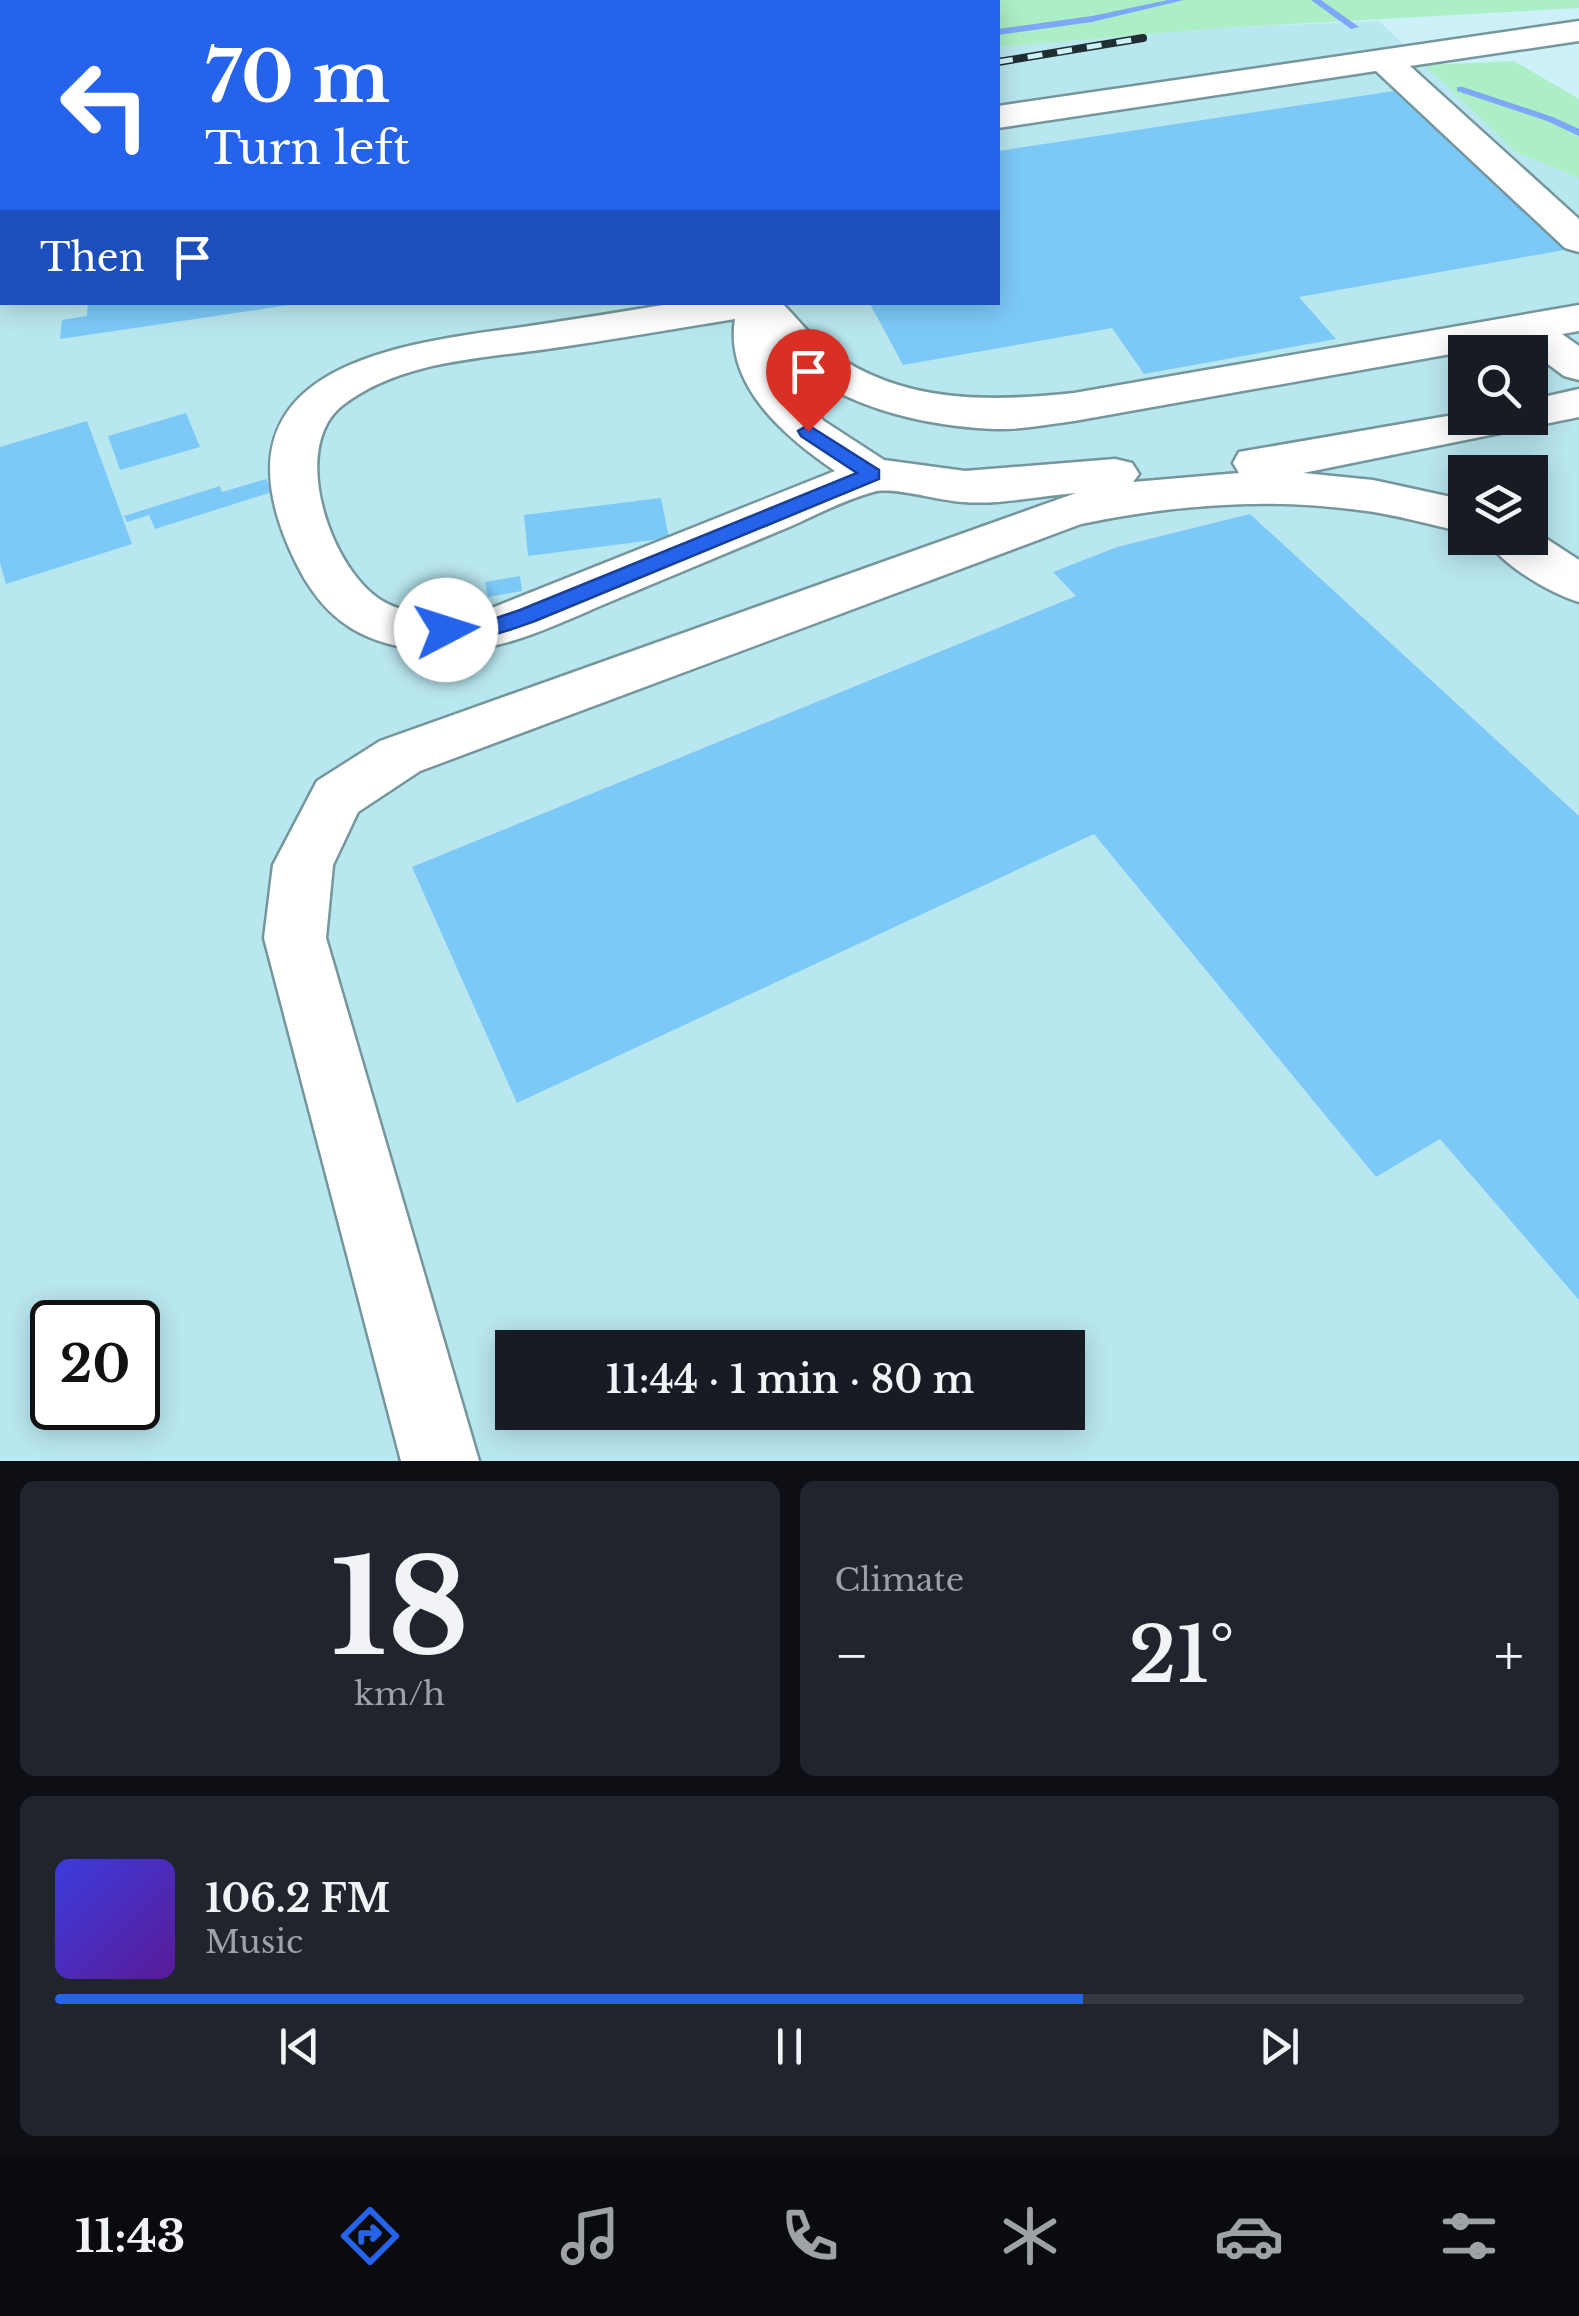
<!DOCTYPE html>
<html lang="en">
<head>
<meta charset="utf-8">
<style>
	:root { --surface:#171b24; --page:#20242c; --text:#f1f3f6; --muted:#9ea1a6; --line:#363941; --accent:#2563eb }
	body { margin:0; font-family:"Libre Baskerville",serif; background:var(--page); color:var(--text); height:100vh; display:flex; flex-direction:column; font-size:38px; white-space:nowrap }
	* { box-sizing:border-box; margin:0 }
	p { font-size:32px; color:var(--muted) }
	.icon { flex:none; width:55px; height:55px; fill:none; stroke:currentColor; stroke-width:2; stroke-linecap:round; stroke-linejoin:round }
	.map { position:relative; height:1461px; overflow:hidden }
	.details { display:flex; flex-direction:column; gap:20px; padding:20px; background:#0d0f14; flex:1 }
	.details>* { flex:none }
	.top-card { position:absolute; left:0px; top:0px; width:1000px; height:305px; box-shadow:0 5px 25px #0003; background:#2563eb; color:#fff; overflow:hidden }
	.controls { position:absolute; left:1448px; top:335px; display:grid; gap:20px }
	.controls a { display:grid; place-items:center; width:100px; height:100px; border-radius:0px; background:var(--surface); box-shadow:0 5px 25px #0003; font-size:50px }
	.speed { position:absolute; left:30px; top:1300px; display:flex; gap:20px; font-size:50px; font-weight:700; text-align:center }
	.speed>* { display:grid; place-content:center; width:130px; height:130px; border-radius:50%; background:var(--surface); box-shadow:0 5px 25px #0003; line-height:1 }
	.speed .limit { border:5px solid #111; border-radius:15px; background:#fff; color:#111 }
	.pin { position:absolute; display:grid; place-items:center; width:85px; height:85px; color:#fff; margin:-102px -42px; border-radius:50% 50% 50% 0; rotate:-45deg; box-shadow:0 0 10px #0007 }
	.pin .icon { rotate:45deg }
	.me { position:absolute; width:110px; margin:-55px; rotate:85deg; stroke-linejoin:round; filter:drop-shadow(0 0 8px #0008) }
	.turn { display:flex; align-items:center; gap:35px; height:210px; padding:0 40px; font-size:45px }
	.turn .icon { width:130px; height:130px; stroke-width:2.5 }
	.turn b { display:block; font-size:70px; line-height:85px }
	.then { display:flex; align-items:center; height:95px; padding:0 40px; background:#0003; gap:20px; font-size:38px }
	.big { font-size:75px; font-weight:600; line-height:1.1 }
	.details .tile { flex:1; display:flex; flex-direction:column; justify-content:center; gap:15px; min-width:0; padding:0 35px; border-radius:15px; background:var(--page) }
	.details .dial { align-items:center; gap:0 }
	.dial b { font-size:130px; line-height:1 }
	.song { display:flex; align-items:center; gap:30px }
	.cover { width:120px; height:120px; border-radius:15px; background:linear-gradient(135deg,hsl(240 70% 55%),hsl(270 70% 35%)) }
	.played { height:10px; border-radius:5px; background:linear-gradient(90deg,var(--accent) 70%,var(--line) 70%) }
	.keys { display:flex; justify-content:space-around; direction:ltr }
	.heat { display:flex; justify-content:space-between; align-items:center; font-size:55px; direction:ltr }
	.details .tiles { flex:1; display:grid; gap:20px; grid-template-columns:1fr 1fr }
	.tile:last-child { grid-column:span 2 }
	.trip { position:absolute; left:495px; top:1330px; width:590px; height:100px; border-radius:0px; background:var(--surface); box-shadow:0 5px 25px #0003; font-weight:600; line-height:100px; text-align:center }
	.dock { display:flex; height:160px; justify-content:space-around; align-items:center; background:#090b0e; color:var(--muted) }
	.dock .icon { width:70px; height:70px }
	.dock .current { color:var(--accent) }
	.dock b { font-size:45px; color:var(--text) }
	.map>svg:first-child { display:block }
	.built { fill:#b9e7ef; fill-rule:evenodd }
	.green { fill:#aceec5 }
	.lines { fill:none; stroke-linecap:round; stroke-linejoin:round }
	.stream { fill:#7ea7f8; fill-rule:evenodd }
	.building { fill:#7cc9f8 }
	.minor-casing { stroke:#74969c; stroke-width:5 }
	.minor { fill:#fff; fill-rule:evenodd }
	.rail-casing { stroke:#1f2e31; stroke-width:8 }
	.rail { stroke:#cdf1f8; stroke-width:5; stroke-dasharray:15; stroke-linecap:butt }
	.route { fill:#2563eb; stroke:#184099; stroke-width:2.5 }
</style>
</head>
<body>
<div class="map">
<svg width="1579" height="1461" viewBox="0 0 1579 1461">
	<rect width="100%" height="100%" fill="#cdf1f8"/>
	<path class="built" d="M0,0H875L2,2V108Z
		M1379,21L1516,152L1579,178V1461H0V199L2,302H998V47L1221,28ZM1465,352H1530V418H1465ZM1465,472H1530V538H1465ZM52,1322H138V1408H52ZM512,1348H1068V1412H512Z"/>
	<path class="green" d="M875,0H1579V8L1221,28L998,47V2H857Z
		M1514,61L1579,99V178L1516,152L1425,65Z"/>
	<g class="lines">
		<path class="stream" d="M1168,0H1184L1092,22L998,35V29L1092,16Z
			M1311,0H1321L1359,27L1351,29Z
			M1457,87H1463L1553,117L1579,129V136L1547,121L1457,91Z
			M0,152H2V158H0Z"/>
	</g>
	<path class="building" d="M1394,91L1570,249L1299,297L1336,339L1144,374L1112,328L903,365L869,302H998V151Z
		M88,302H289V305L60,339L62,320L87,316Z
		M186,413L200,447L120,470L108,436Z
		M87,421L132,544L6,584L0,563V447Z
		M266,479L272,492L155,529L149,515L127,522L124,516L220,486L222,492Z
		M661,498L669,538L528,556L524,515Z
		M1250,514L1579,816V1300L1440,1139L1376,1177L1094,834L517,1103L412,867L1076,596L1053,572L1117,547Z
		M520,576L522,591L488,597L485,582Z"/>
	<g class="lines">
		<defs>
			<path id="minor" d="M2,15V35L0,36V16Z
				M1579,21V41L1410,66L1579,219V252L1565,248L1376,71L998,128V106Z
				M681,302H781C797,318 812,338 830,351C902,404 991,402 1074,393L1579,305V331L1562,334L1579,346V380L1564,376L1518,342L1074,421C1049,424 1022,430 996,429C922,426 834,406 781,351L795,391L824,421L884,460L965,471L1115,459L1132,463L1139,474L1133,482L1239,473L1233,463L1239,452L1465,413V418H1530V400L1579,389V417L1303,473L1373,480L1465,500V532C1430,525 1395,514 1359,510C1266,497 1172,505 1081,524L420,771L358,812L333,865L326,938L479,1461H401L264,938L273,865L317,781L380,741L1076,493C1039,496 999,505 963,502C938,501 894,486 873,492C844,500 816,515 789,527C726,553 663,580 600,606C547,629 493,655 434,651C367,646 326,624 296,563C202,371 383,345 523,327C576,319 628,311 681,302ZM735,319C724,387 787,438 835,471L484,611C454,615 414,618 386,603C332,575 287,448 343,405C401,361 478,359 547,349C610,340 672,329 735,319Z
				M1530,528L1579,560V602C1549,593 1502,565 1485,538H1530Z"/>
		</defs>
		<use href="#minor" class="minor-casing"/>
		<use href="#minor" class="minor"/>
		<defs>
			<path id="rail" d="M998,62L1143,38"/>
		</defs>
		<use href="#rail" class="rail-casing"/>
		<use href="#rail" class="rail"/>
	</g>
	<path class="route" d="M808,425L879,470V479L535,621C512,629 454,653 436,630L446,623H482L520,610L857,473L801,436L798,431Z"/>
</svg>
<div class="controls">
<a><svg class="icon" aria-label="search" viewBox="0 0 24 24"><circle cx="10" cy="10" r="6"/><path d="M15 15l6 6"/></svg></a>
<a><svg class="icon" aria-label="layers" viewBox="0 0 24 24"><path d="M12 4l9 5-9 5-9-5zM3 14l9 5 9-5"/></svg></a>
</div>
<div class="speed"><div class="limit">20</div></div>
<div class="pin" style="left:808px;top:431px;background:#d93025"><svg class="icon" aria-label="arrive" viewBox="0 0 24 24"><path d="M6 21V4h12l-3 4 3 4H6"/></svg></div>
<svg class="me" style="left:446px;top:630px" viewBox="-20 -20 40 40"><circle r="19" fill="#fff"/><path d="M0-13L10 11 0 6-10 11z" fill="#2563eb"/></svg>
<div class="trip">11:44 · 1 min · 80 m</div>
<div class="top-card">
<div class="turn"><svg class="icon" aria-label="left" viewBox="0 0 24 24"><path d="M17 20v-9H6M10 6l-5 5 5 5"/></svg><div><b>70 m</b>Turn left</div></div>
<div class="then">Then<svg class="icon" aria-label="arrive" viewBox="0 0 24 24"><path d="M6 21V4h12l-3 4 3 4H6"/></svg></div>
</div>
</div>
<section class="details">
<div class="tiles">
<div class="tile dial"><b>18</b><p>km/h</p></div>
<div class="tile"><p>Climate</p>
<div class="heat"><a>−</a><b class="big">21°</b><a>+</a></div>
</div>
<div class="tile">
<div class="song"><i class="cover"></i><div><b>106.2 FM</b><p>Music</p></div></div>
<div class="played"></div>
<div class="keys"><svg class="icon" aria-label="previous" viewBox="0 0 24 24"><path d="M18 5L8 12l10 7zM5 5v14"/></svg><svg class="icon" aria-label="pause" viewBox="0 0 24 24"><path d="M8 5v14M16 5v14"/></svg><svg class="icon" aria-label="next" viewBox="0 0 24 24"><path d="M6 5l10 7-10 7zM19 5v14"/></svg></div>
</div>
</div>
</section>
<nav class="dock">
<b>11:43</b>
<svg class="icon current" aria-label="directions" viewBox="0 0 24 24"><path d="M12 3l9 9-9 9-9-9zM9 14v-3h6M13 9l2 2-2 2"/></svg>
<svg class="icon" aria-label="music" viewBox="0 0 24 24"><path d="M9 18V5l10-2v13"/><circle cx="6" cy="18" r="3"/><circle cx="16" cy="16" r="3"/></svg>
<svg class="icon" aria-label="phone" viewBox="0 0 24 24"><path d="M5 4h4l2 5-3 2q2 4 5 5l2-3 5 2v4C11 20 4 13 5 4z"/></svg>
<svg class="icon" aria-label="climate" viewBox="0 0 24 24"><path d="M12 3v18M4 7l16 10M4 17L20 7"/></svg>
<svg class="icon" aria-label="car" viewBox="0 0 24 24"><path d="M5 17H2v-5l4-1 3-4h7l3 4 3 1v5h-3M9 17h6M6 11h13"/><circle cx="7" cy="17" r="2"/><circle cx="17" cy="17" r="2"/></svg>
<svg class="icon" aria-label="filters" viewBox="0 0 24 24"><path d="M4 7h16M4 17h16"/><circle cx="9" cy="7" r="2"/><circle cx="15" cy="17" r="2"/></svg>
</nav>
</body>
</html>
